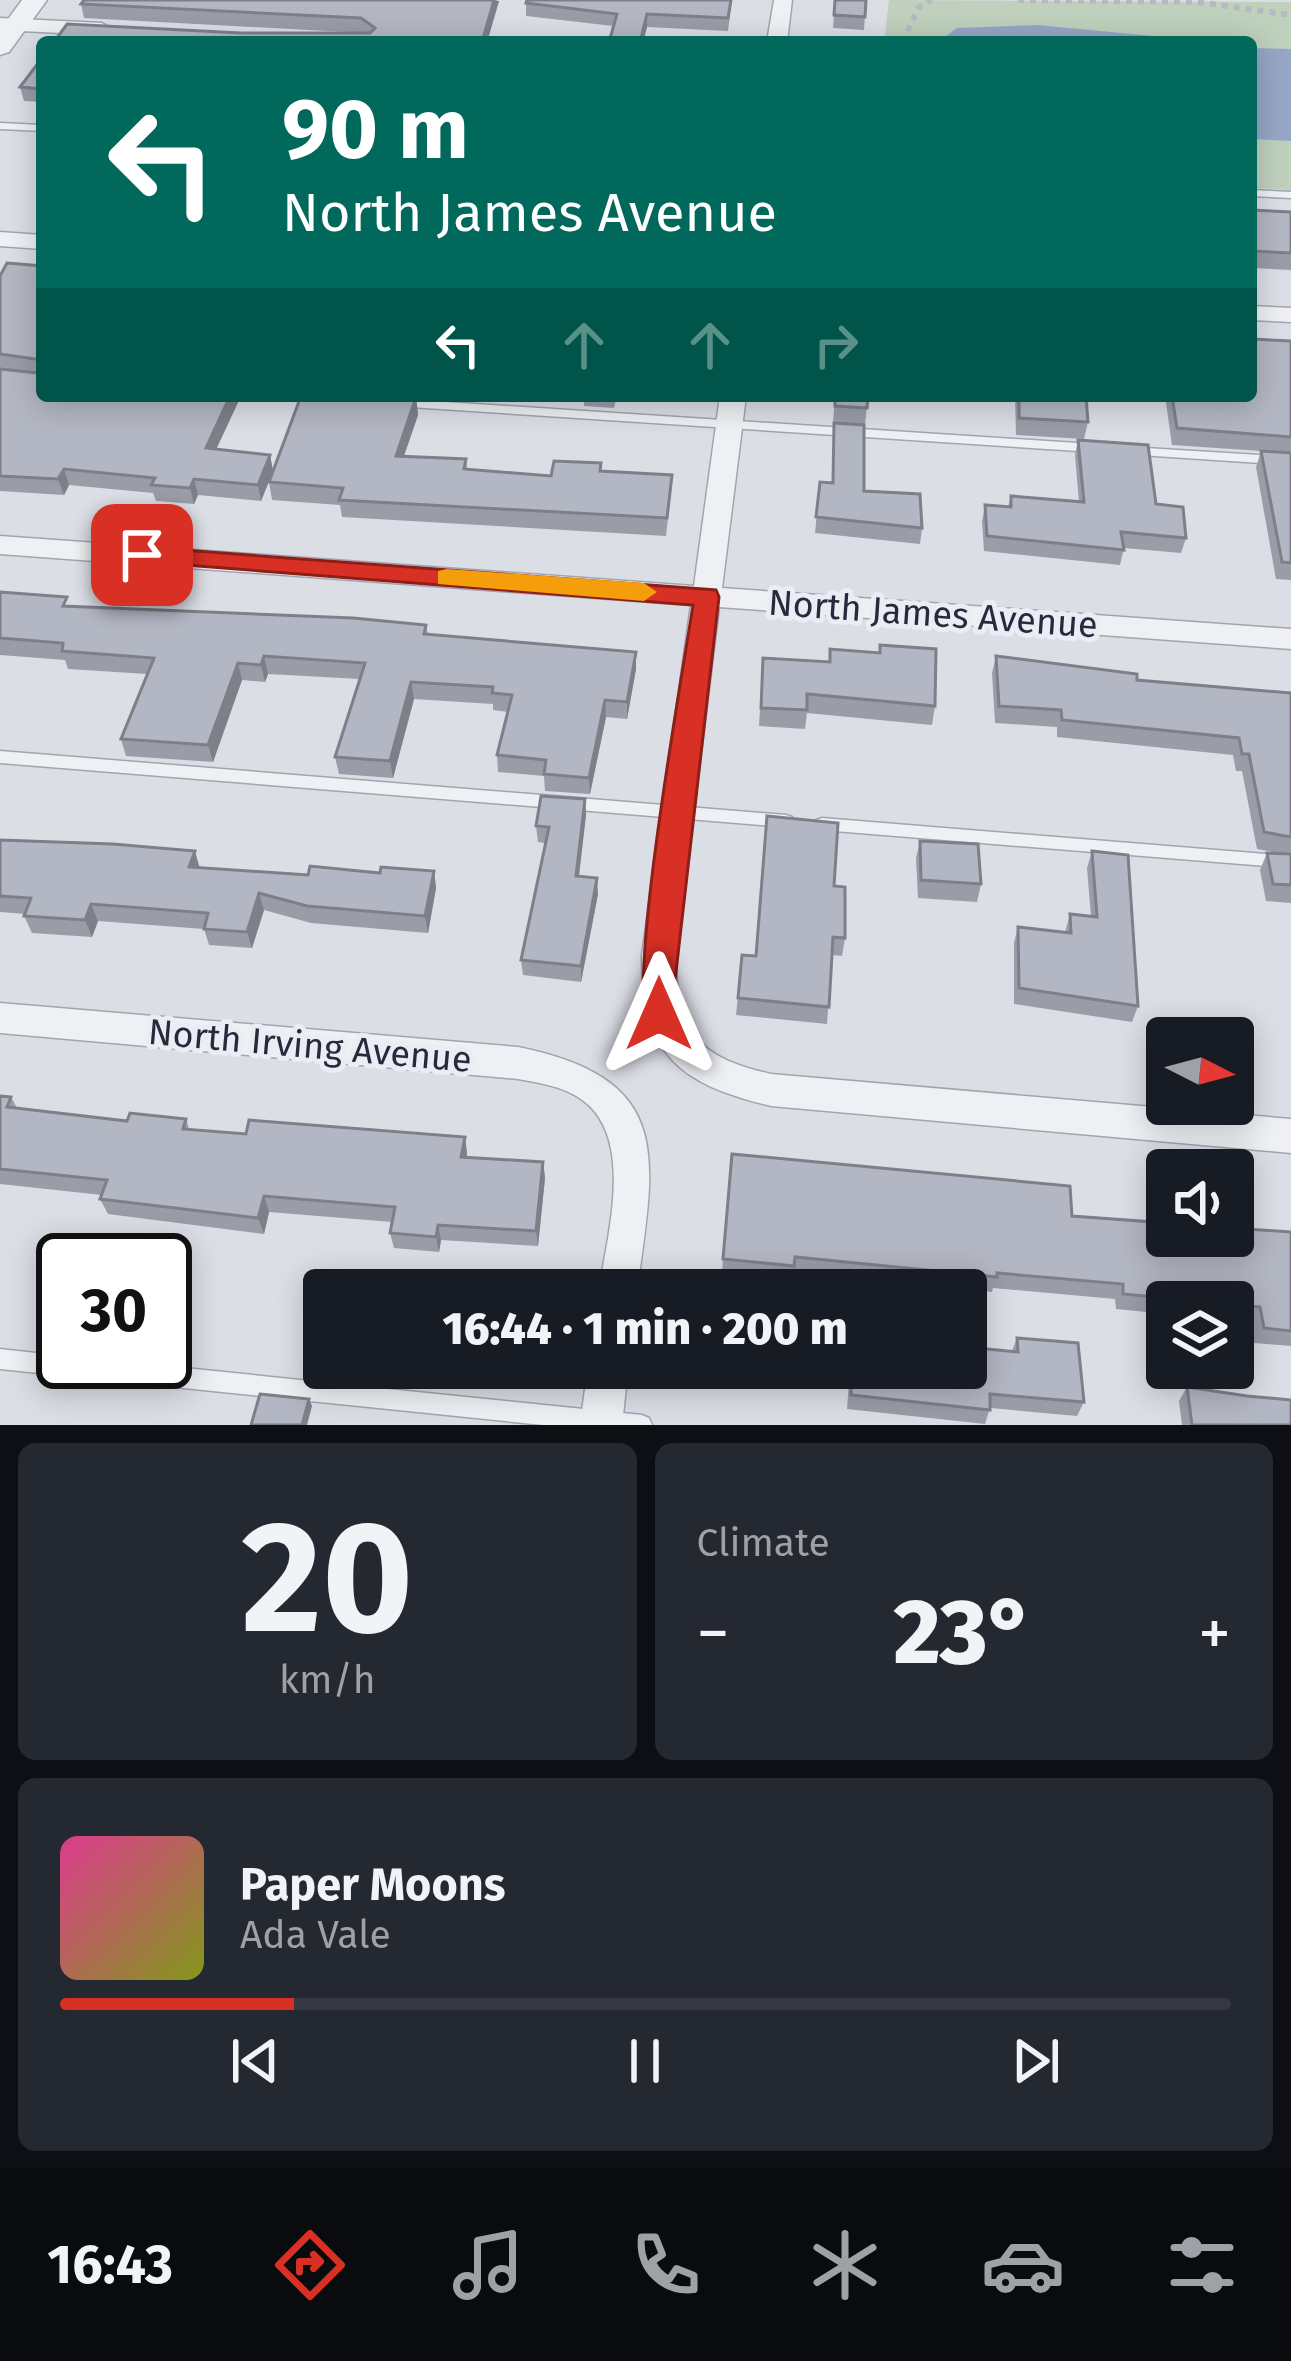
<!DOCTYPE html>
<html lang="en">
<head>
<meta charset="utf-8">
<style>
	:root { --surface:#171b24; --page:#242831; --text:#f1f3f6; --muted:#9ea1a6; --line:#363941; --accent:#d93025 }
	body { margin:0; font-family:"Fira Sans",sans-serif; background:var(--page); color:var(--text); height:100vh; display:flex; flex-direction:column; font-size:45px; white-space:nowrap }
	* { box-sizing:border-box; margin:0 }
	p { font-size:39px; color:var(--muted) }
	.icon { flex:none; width:66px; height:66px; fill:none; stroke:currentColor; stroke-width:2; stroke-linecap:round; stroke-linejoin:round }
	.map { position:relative; height:1425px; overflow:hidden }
	.sheet { display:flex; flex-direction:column; gap:18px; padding:18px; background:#0d0f14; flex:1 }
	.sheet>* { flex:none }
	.banner { position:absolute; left:36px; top:36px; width:1221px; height:366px; border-radius:12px; box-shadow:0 6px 30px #0003; background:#00695c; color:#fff; overflow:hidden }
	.needle { width:78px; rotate:96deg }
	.controls { position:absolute; left:1146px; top:1017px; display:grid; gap:24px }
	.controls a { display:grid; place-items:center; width:108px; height:108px; border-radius:12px; background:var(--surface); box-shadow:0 6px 30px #0003; font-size:60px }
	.speed { position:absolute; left:36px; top:1233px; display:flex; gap:24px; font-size:60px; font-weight:700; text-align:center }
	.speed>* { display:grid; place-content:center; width:156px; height:156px; border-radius:50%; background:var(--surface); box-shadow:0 6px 30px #0003; line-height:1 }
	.speed .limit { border:6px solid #111; border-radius:18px; background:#fff; color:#111 }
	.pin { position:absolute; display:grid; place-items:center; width:102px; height:102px; color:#fff; margin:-51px; border-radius:24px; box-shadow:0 6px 18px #0006 }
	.me { position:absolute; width:132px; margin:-66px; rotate:0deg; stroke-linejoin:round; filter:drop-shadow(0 0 9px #0008) }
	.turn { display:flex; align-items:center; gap:42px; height:252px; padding:0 48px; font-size:54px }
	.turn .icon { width:156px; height:156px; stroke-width:2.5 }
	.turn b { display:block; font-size:84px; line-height:102px }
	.lanes { display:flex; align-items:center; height:114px; padding:0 48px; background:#0003; justify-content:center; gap:60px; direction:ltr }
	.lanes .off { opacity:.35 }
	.big { font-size:90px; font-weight:800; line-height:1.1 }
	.sheet .widget { flex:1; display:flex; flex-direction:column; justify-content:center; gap:18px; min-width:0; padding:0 42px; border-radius:18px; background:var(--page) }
	.sheet .dial { align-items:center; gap:0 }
	.dial b { font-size:156px; line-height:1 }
	.song { display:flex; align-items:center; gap:36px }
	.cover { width:144px; height:144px; border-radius:18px; background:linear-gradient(135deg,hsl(330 70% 55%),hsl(70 70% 35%)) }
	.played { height:12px; border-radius:6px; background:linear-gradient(90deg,var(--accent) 20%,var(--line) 20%) }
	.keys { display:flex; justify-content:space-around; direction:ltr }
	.heat { display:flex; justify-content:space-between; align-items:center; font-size:66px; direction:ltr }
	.sheet .tiles { flex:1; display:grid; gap:18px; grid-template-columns:1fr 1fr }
	.widget:last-child { grid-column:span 2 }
	.trip { position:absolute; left:303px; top:1269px; width:684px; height:120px; border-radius:12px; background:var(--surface); box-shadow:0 6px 30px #0003; font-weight:800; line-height:120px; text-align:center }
	.tabs { display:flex; height:192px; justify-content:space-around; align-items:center; background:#090b0e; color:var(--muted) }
	.tabs .icon { width:84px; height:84px }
	.tabs .selected { color:var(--accent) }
	.tabs b { font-size:54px; color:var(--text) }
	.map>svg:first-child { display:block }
	.green { fill:#bfd0bd }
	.water { fill:#97a6c6 }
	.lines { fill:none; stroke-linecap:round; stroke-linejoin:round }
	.service-casing { stroke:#a2a4b0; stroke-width:3 }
	.minor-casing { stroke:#a2a4b0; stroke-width:3 }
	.tertiary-casing { stroke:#a2a4b0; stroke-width:3 }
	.path { stroke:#b7b9c0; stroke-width:6; stroke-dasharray:6 6; stroke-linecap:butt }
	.service { fill:#eff0f4; fill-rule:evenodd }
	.minor { fill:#eff0f4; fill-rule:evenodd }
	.tertiary { fill:#eff0f4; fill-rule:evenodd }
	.wall { fill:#9a9da8 }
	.shaded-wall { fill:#7d8088 }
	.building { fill:#b3b7c3; stroke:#7d8088; stroke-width:3 }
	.route { fill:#d93025; stroke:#8d1f18; stroke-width:3 }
	.slow { fill:#f59e0b }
	.labels { text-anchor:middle; stroke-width:10; stroke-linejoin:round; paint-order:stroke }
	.street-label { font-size:36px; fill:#262a3c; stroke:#ebedf4 }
</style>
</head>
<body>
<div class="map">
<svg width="1291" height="1425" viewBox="0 0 1291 1425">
	<rect width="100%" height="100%" fill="#dcdee6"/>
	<path class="green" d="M889,0L1291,2V190L1251,188V42H884Z"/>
	<path class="water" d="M1037,25L1216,42L942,39L957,28Z
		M1251,48L1291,49V141L1251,139Z"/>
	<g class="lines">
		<defs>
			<path id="service" d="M0,123L42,125V131L0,129Z
				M1251,190L1291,192V198L1251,196Z
				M399,399L1093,444L1099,448L1093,452L395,406V400Z
				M1129,447L1291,457V465L1124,454L1123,451L1124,448Z
				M0,751L786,815L792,817L794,821L792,825L786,827L0,763Z
				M822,818L1291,856V868L822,830L816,828L814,824L816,820Z
				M0,1349L63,1356V1362H126L642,1415L649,1418L652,1425H543L0,1369Z"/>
			<path id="minor" d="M774,0H792L787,42H767Z
				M0,18L102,23L112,29L102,35L0,30Z
				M0,232L42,235V249L0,246Z
				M1251,306L1291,308V322L1251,320Z
				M720,396H746L722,588L1291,629V649L719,607L676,955C676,1032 696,1057 771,1074L1291,1119V1153L771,1106C679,1084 641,1054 642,955L691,605L0,554V536L694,586Z
				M0,1003L518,1047C676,1079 655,1157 637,1290H599C607,1236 636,1137 581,1099C562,1086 540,1083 518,1079L0,1033Z
				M588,1368H628L622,1425H580Z"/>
			<path id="tertiary" d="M22,0H47L9,52L0,55V30Z"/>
		</defs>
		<use href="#service" class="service-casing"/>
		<use href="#minor" class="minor-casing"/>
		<use href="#tertiary" class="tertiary-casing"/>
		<path class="path" d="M1018,0L1198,2L1291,15
			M903,42L918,8L931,0"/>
		<use href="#service" class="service"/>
		<use href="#minor" class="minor"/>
		<use href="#tertiary" class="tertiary"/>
	</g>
	<path class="wall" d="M732,0L728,31L647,27L643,42H609L613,26L526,16V3Z
		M835,0H866L864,30L833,28Z
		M499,1L487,42L241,33H364L84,18L81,4Z
		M42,58V102L24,101L20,87Z
		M1251,210L1291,212V270L1251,268Z
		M42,266V396H241L216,450L270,455L273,471L416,397L418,415L404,456L466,459L467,470L551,476L601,471L671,492L666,536L342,517L340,505L272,500L269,482L273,472L261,501L198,495L194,504L156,501L153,493L69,485L64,495L0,491V276Z
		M1291,341V580L1276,579L1256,467L1261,451L1172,445L1165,396H1251Z
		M584,396H617L614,408L584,406Z
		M835,396H868L865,425L833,423Z
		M1015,396H1086L1088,422L1084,439L1016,435Z
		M834,423L864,491L922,528L920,544L815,533L820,482L832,483Z
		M1078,440L1156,504L1186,538L1181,553L1124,548L1120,565L984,551L982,521L985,505L1008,507L1011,496L1079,502L1075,455Z
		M0,592L70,606L426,625L428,634L636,652V669L627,719L606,717L590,794L545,791L544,776L498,772L497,755L508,712L493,710V704L414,699L393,778L339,774L335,757L360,679L268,674L265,682L242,680L213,762L126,756L121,739L147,674L68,669L65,660L0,655Z
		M879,653L935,706L932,725L807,713L805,729L759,726L763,658L829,662Z
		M996,656L1137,680L1291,693V903L1266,901L1260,870L1267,853L1284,854L1257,849L1242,771H1236L1233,755L1057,737V727L995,723L992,673Z
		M585,799L586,815L579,876L598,894L581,982L523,975L521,960L545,843L538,842L536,826Z
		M0,840L200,868L308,875L434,871L436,888L428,933L311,923L264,910L252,948L209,945L204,929L98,921L92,937L32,933L24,916L25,914L0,912Z
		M920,841L981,884L977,902L918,898L916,858Z
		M1092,851L1138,1006L1132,1022L1014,1004V943L1018,927L1065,932L1070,914L1091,916L1087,868Z
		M834,886L845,938L842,956L832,955L827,1024L736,1015L742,955L756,956Z
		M0,1096L11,1097L17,1108L127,1121L186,1119L189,1129L246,1134L465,1137L467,1158L543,1162L545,1178L538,1246L441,1240L439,1252L394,1248L390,1233L392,1222L269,1212L264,1234L108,1214L100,1199L102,1195L0,1184Z
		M1072,1216L1291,1232V1346L1254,1343L1251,1321L1233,1320V1302H1167V1314L1116,1309L1115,1299L993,1288L992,1292L793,1272L792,1281L722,1274L723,1259Z
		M63,1273V1326L52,1325L47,1317Z
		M1017,1338L1084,1402L1077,1416L990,1408L985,1424L847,1409L850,1368H966L1012,1351Z
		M1187,1387L1291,1425H1182L1179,1401Z"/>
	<path class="shaded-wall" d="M494,0L499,1L487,42H482Z
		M647,14V27L643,42H640Z
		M230,396H241L209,464L206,448Z
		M416,397L418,415L398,473L396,456Z
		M270,455L273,471L261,501L258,485Z
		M64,469L69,485L64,495L58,479Z
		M194,479L198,495L194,504L190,488Z
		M636,652V669L627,719V702Z
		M264,656L268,674L265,682L261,665Z
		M238,663L242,680L213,762L208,745Z
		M411,682L414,699L393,778L390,761Z
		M605,700L606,717L590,794L589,778Z
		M585,799L586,815L577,891L576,876Z
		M195,851L200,869L189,867Z
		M434,871L436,888L428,933L425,916Z
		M597,878L598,894L581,982V966Z
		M259,893L264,910L252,948L247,932Z
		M91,904L98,921L92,937L85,920Z
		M465,1137L467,1153L464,1173L461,1157Z
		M543,1162L545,1178L538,1246L536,1231Z
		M264,1196L269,1212L264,1234L258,1218Z
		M438,1225L441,1240L439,1252L436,1237Z
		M309,1399L312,1406L307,1425H302Z"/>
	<path class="building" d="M84,0H494L482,42H54L67,24L241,33H370L375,28L361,18L81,4Z
		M527,0H731L728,18L647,14L640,42H609L617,14L526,3Z
		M835,0H866L865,17L834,15Z
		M42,58V89L20,87Z
		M1251,210L1291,212V253L1251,251Z
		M7,263L42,266V396H230L206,448L270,455L258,485L194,479L190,488L151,485L155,478L64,469L58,479L0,476V369L37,373L42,360L0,354V276Z
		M1251,339L1291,341V437L1177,428L1172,396H1251Z
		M301,396L416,397L396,456L466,459L464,469L551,476L554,461L601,463L600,471L672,475L667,518L339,500L343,488L269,482Z
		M835,396H868L867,408L835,406Z
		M1019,396H1086L1088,422L1019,418Z
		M834,423L864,425V491L920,494L922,528L816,517L820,482L833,483Z
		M1078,440L1148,445L1156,504L1183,507L1186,538L1121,532L1124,550L987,536L985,505L1011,507V496L1084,502Z
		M1261,451L1291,453V563L1282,562Z
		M0,592L67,597L63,606L353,618L426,625L424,634L636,652L627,702L605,700L589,778L544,774L546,760L497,755L512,695L492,693L493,687L411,682L390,761L335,757L365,663L264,656L261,665L238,663L208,745L121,739L154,658L62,651L63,643L0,638Z
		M880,645L936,649L935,706L807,694V710L761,708L763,658L830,662V649L880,653Z
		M996,656L1137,674V680L1291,693V837L1264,832L1249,754H1242L1239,738L1062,720L1061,710L999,706Z
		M541,796L585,799L576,876L597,878L581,966L521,960L549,827L536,826Z
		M767,816L838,823L834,886L845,887V938L833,937L829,1007L738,998L742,955L756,956Z
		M0,840L113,844L195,851L189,867L308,875L310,866L380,873L381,867L434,871L425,916L307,906L259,893L247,932L204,929L208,913L91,904L85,920L24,916L31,898L0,896Z
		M920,841L978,844L981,884L921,880Z
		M1092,851L1128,855L1138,1006L1019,988L1018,927L1071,933L1070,914L1097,917Z
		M1267,853L1291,854V885L1273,884Z
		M0,1096L11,1097L7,1107L127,1121L130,1113L186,1119L183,1129L246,1134L249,1120L465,1137L461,1157L543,1162L536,1231L438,1225L436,1237L390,1233L395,1207L264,1196L258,1218L100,1199L107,1180L0,1169Z
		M732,1154L1070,1186L1072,1216L1167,1223V1236H1233V1228L1291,1232V1331L1264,1328L1260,1307L1233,1304V1302H1210L1123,1294V1284L997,1273V1277L795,1257L794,1266L723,1259Z
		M63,1273V1320L47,1317Z
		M1017,1338L1078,1343L1084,1402L990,1394V1410L851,1395L852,1368H966V1347L1018,1352Z
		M1187,1387L1247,1396L1291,1400V1425H1192Z
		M260,1394L309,1399L302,1425H251Z"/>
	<path class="route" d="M142,547L716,590L719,597L670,1024H648C627,981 683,672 693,605L134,561L130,555Z"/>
	<path class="slow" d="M447,569L644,583L657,592L644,601L438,584V571Z"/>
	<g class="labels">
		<g class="street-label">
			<text transform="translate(933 613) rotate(4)" y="13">North James Avenue</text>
			<text transform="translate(310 1045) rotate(5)" y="13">North Irving Avenue</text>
		</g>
	</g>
</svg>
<div class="controls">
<a><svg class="needle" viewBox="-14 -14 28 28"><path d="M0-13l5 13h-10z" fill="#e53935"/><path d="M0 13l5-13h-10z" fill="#9ea1a6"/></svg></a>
<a><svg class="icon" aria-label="sound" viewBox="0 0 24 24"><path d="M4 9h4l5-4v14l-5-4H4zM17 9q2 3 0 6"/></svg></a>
<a><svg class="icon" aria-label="layers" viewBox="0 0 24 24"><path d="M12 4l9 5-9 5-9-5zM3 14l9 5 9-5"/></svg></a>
</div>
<div class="speed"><div class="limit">30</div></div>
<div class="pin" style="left:142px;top:555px;background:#d93025"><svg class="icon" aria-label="arrive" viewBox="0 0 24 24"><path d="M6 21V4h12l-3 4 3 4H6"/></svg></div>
<svg class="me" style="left:659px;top:1014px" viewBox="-20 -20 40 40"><path d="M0-17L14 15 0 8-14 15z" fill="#d93025" stroke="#fff" stroke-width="4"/></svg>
<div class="trip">16:44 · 1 min · 200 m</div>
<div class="banner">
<div class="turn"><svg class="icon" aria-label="left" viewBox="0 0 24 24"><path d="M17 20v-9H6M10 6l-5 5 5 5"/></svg><div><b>90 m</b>North James Avenue</div></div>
<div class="lanes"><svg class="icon" aria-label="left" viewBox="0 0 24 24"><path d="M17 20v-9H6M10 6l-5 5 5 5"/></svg><svg class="icon off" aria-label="ahead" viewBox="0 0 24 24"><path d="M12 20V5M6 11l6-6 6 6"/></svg><svg class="icon off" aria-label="ahead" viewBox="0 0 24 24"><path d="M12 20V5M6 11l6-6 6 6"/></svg><svg class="icon off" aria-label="right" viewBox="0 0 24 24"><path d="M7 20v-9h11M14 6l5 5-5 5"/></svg></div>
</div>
</div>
<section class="sheet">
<div class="tiles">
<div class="widget dial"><b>20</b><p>km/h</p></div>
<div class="widget"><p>Climate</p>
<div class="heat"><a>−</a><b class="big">23°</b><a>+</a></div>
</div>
<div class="widget">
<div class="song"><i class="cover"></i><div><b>Paper Moons</b><p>Ada Vale</p></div></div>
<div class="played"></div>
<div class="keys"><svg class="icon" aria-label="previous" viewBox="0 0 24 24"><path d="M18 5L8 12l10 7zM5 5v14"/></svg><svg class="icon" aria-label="pause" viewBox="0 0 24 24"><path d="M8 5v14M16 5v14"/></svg><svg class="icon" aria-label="next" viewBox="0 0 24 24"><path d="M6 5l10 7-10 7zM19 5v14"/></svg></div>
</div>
</div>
</section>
<nav class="tabs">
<b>16:43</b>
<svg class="icon selected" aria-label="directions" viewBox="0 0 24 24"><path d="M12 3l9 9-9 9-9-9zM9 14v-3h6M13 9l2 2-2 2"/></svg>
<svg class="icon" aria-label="music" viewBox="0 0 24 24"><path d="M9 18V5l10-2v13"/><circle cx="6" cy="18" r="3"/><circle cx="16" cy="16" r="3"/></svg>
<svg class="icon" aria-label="phone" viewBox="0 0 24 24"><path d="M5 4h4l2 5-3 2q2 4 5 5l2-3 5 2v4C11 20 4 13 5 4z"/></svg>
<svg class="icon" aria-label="climate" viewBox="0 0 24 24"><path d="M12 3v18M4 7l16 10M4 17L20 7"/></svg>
<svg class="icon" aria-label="car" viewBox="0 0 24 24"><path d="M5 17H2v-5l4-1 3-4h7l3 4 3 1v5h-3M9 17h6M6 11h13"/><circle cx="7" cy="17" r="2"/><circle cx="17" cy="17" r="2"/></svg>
<svg class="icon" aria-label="filters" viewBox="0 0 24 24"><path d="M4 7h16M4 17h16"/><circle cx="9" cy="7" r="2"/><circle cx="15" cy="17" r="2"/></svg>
</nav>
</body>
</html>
